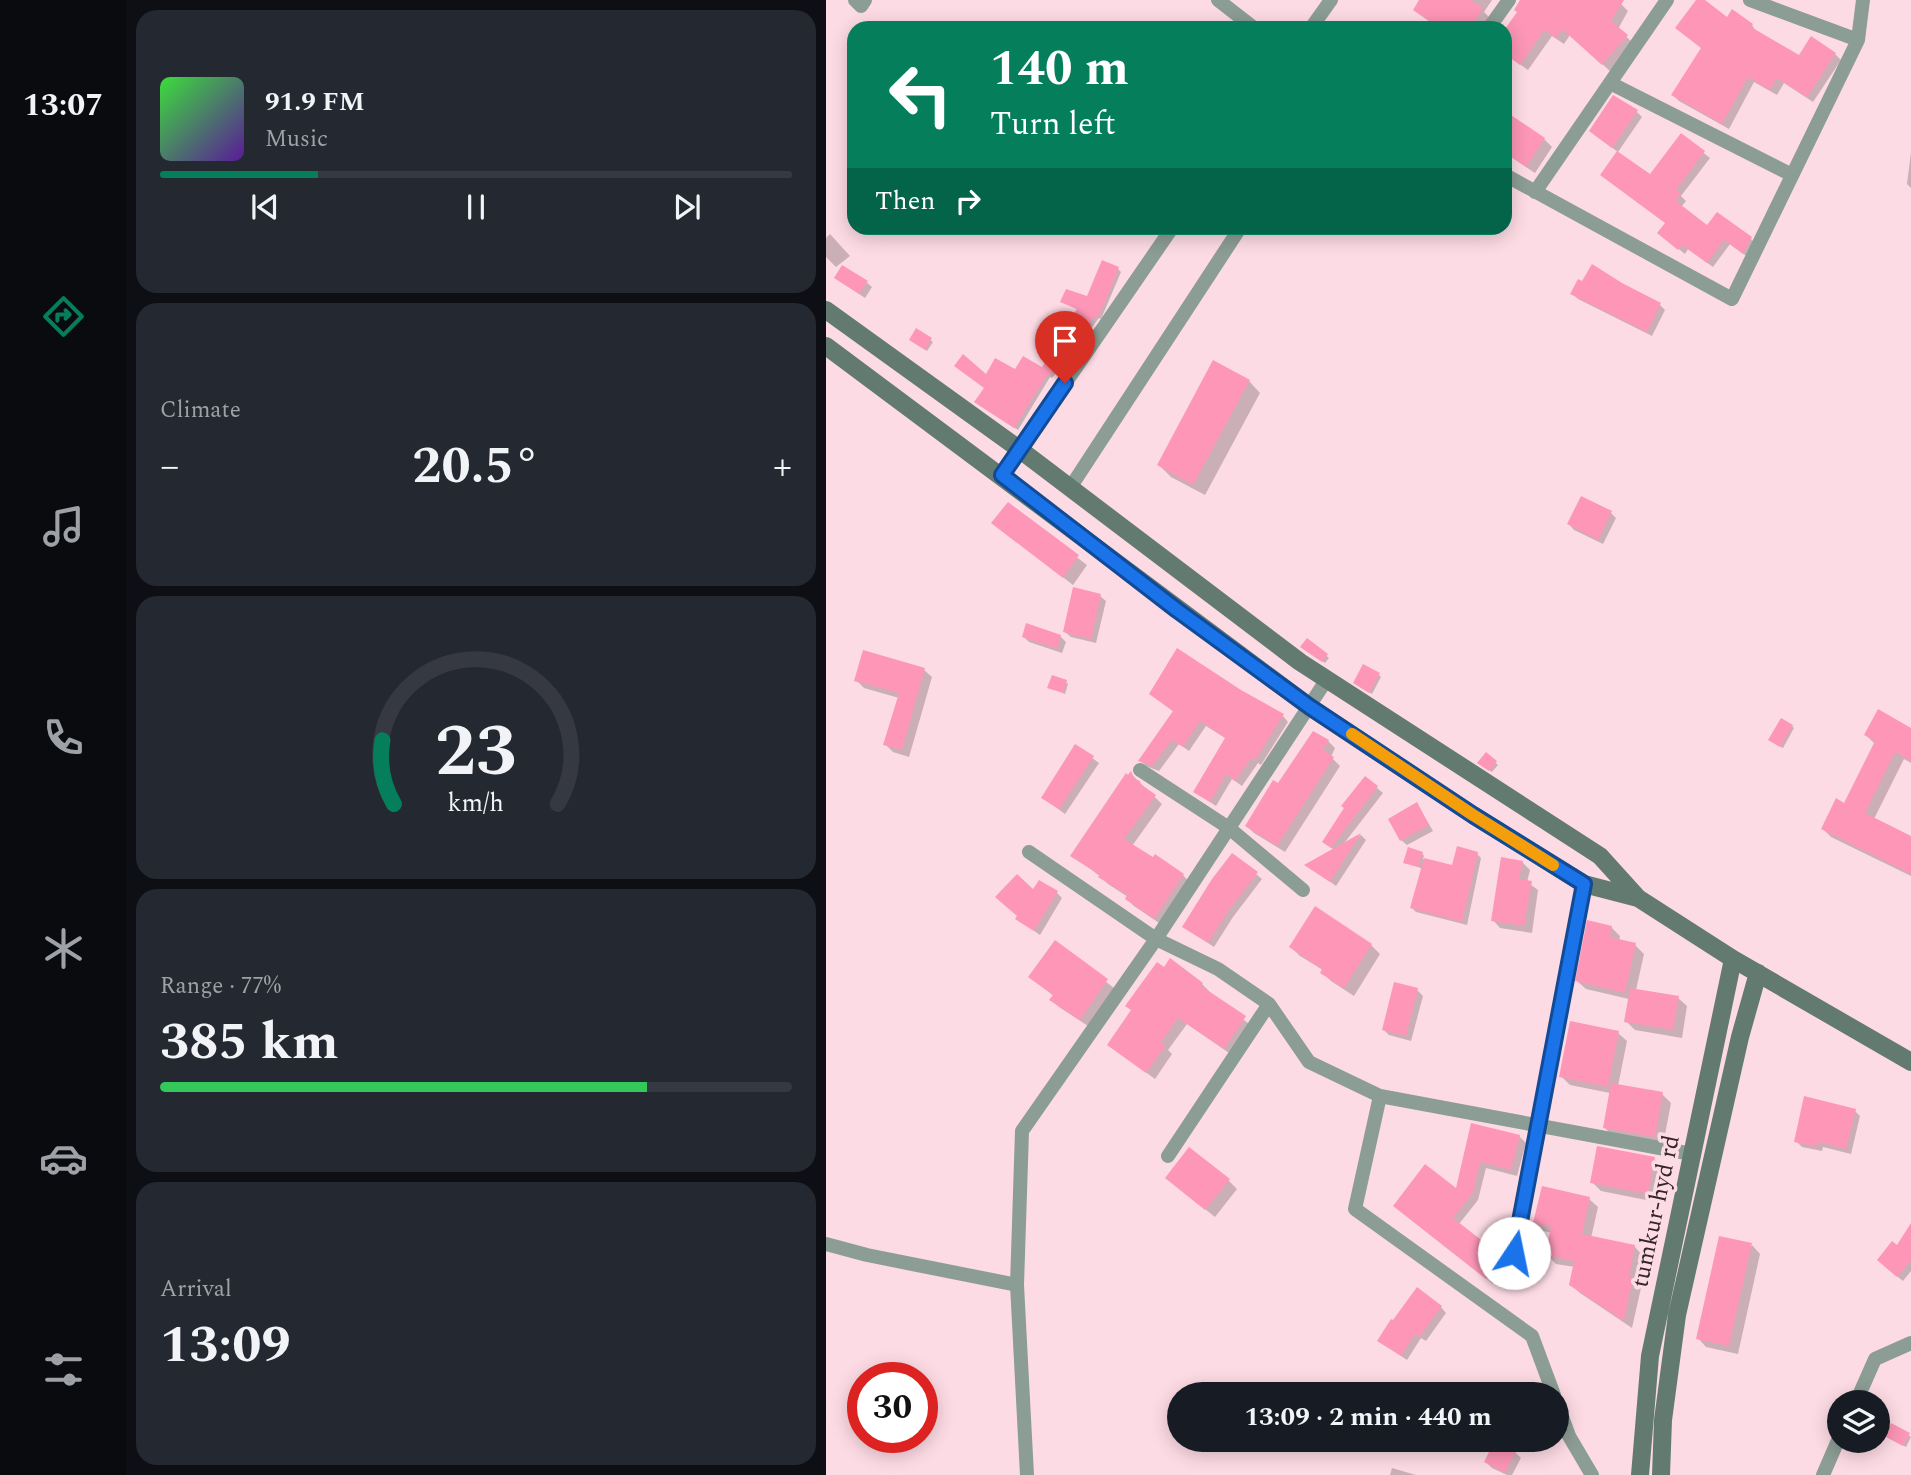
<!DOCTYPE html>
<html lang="en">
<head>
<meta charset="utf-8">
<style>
	:root { --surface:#171b24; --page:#242831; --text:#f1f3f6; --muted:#9ea1a6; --line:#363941; --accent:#057e5c }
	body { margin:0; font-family:Spectral,serif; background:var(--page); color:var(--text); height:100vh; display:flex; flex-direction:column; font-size:26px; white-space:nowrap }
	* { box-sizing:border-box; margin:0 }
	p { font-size:23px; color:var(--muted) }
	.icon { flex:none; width:38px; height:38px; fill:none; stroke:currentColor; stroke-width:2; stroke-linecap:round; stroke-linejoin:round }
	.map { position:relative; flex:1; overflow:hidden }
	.side { display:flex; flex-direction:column; gap:10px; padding:10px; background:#0d0f14; width:700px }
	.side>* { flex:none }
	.top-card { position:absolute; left:21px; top:21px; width:665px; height:214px; border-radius:21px; box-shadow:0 4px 18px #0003; background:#057e5c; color:#fff; overflow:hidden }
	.fabs { position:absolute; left:1001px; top:1390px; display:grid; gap:14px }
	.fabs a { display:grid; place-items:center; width:63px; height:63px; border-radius:50%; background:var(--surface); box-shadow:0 4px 18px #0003; font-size:35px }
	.speed { position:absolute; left:21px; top:1362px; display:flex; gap:14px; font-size:35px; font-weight:700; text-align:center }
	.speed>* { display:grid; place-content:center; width:91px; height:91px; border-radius:50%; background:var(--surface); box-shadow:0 4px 18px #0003; line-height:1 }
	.speed .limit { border:10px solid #d22; background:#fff; color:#111 }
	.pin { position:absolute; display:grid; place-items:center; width:60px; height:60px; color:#fff; margin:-72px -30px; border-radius:50% 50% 50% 0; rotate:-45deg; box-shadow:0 0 7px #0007 }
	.pin .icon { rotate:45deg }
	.me { position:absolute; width:77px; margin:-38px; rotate:11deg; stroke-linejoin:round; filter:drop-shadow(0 0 5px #0008) }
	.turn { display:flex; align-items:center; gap:24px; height:147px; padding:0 28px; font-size:32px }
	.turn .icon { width:91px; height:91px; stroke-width:2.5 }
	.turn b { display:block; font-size:49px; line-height:60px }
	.then { display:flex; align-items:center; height:66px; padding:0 28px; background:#0003; gap:14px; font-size:26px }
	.big { font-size:52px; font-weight:700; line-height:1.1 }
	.side .card { flex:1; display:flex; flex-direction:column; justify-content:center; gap:10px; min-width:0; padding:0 24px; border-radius:21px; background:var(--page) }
	.side .dial { align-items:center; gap:0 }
	.dial svg { height:182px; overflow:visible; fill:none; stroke:var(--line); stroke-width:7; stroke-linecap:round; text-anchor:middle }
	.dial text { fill:var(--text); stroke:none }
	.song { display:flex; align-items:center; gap:21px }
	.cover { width:84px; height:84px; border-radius:10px; background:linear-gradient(135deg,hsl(120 70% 55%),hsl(270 70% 35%)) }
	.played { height:7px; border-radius:4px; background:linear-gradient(90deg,var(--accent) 25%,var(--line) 25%) }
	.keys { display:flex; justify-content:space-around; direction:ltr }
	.heat { display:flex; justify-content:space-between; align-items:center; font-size:38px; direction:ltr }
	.charge { height:10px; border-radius:5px; background:linear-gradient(90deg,#34c759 77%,var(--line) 0) }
	.trip { position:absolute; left:341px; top:1382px; width:402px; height:70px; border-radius:35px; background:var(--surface); box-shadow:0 4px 18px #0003; font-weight:700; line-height:70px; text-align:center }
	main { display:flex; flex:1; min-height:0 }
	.menu { display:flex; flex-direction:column; width:126px; justify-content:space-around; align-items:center; background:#090b0e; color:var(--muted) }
	.menu .icon { width:49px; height:49px }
	.menu .selected { color:var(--accent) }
	.menu b { font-size:32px; color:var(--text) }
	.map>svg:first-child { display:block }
	.shadow { fill:#0003 }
	.building { fill:#fd96b7 }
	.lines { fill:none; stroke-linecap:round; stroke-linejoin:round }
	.minor { stroke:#8c9d95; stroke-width:14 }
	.secondary { stroke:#627a6f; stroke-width:18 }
	.route-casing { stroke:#114b97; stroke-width:18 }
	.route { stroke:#1a73e8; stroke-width:12 }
	.slow { stroke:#f59e0b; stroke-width:12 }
	.labels { text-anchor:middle; stroke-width:7; stroke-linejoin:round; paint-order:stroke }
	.street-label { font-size:24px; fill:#342529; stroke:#fddbe4 }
</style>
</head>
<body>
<main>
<nav class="menu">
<b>13:07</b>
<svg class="icon selected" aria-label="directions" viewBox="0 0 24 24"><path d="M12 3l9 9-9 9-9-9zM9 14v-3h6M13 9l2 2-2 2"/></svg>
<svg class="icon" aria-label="music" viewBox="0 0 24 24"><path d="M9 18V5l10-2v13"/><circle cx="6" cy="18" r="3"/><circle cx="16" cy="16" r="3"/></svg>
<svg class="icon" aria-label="phone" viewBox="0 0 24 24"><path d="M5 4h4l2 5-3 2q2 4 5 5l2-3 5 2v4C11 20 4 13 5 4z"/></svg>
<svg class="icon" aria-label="climate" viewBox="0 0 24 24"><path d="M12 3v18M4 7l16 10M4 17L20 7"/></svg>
<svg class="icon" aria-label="car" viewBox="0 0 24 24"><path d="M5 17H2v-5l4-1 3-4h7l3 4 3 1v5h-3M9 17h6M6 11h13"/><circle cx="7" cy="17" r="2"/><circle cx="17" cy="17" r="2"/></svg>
<svg class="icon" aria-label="filters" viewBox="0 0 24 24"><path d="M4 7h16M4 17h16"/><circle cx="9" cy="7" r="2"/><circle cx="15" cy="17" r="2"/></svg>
</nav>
<section class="side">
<div class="card">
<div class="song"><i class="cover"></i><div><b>91.9 FM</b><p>Music</p></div></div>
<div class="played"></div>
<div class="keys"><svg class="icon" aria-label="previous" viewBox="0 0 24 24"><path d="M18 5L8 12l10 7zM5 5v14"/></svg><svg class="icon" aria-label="pause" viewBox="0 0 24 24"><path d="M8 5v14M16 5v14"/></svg><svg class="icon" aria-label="next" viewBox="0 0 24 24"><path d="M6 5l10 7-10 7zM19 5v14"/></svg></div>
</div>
<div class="card"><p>Climate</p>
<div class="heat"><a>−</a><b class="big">20.5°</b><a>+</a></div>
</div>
<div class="card dial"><svg viewBox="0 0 100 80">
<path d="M14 69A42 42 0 1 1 86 69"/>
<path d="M14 69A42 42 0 0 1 9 41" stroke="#057e5c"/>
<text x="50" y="56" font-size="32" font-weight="700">23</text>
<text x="50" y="72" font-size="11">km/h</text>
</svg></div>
<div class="card"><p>Range · 77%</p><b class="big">385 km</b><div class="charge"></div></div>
<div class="card"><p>Arrival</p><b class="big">13:09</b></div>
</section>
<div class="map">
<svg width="1085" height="1475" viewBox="0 0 1085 1475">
	<rect width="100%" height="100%" fill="#fddbe4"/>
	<path class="shadow" d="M595,0H666L658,12L663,17L656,28H612L589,10Z
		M696,0H795V4L802,11L792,29L808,44L784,71L744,35L738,44L726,36L702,70L679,54V32L693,12Z
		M872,0H876L901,19L926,25L931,33L973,57L1009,54L1015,60L987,102L958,83L951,95L928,82L903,129L853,101L847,95L877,48Z
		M811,112L816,117L792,152L770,136Z
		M679,114L718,139L726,147L709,173L679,153Z
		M855,135L884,158L855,196L860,201L855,207L882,228L924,238L930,244L923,258L904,244L887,267L862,249L859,254L839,238L840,223L824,176Z
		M1085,152V188L1081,184Z
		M4,234L24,256L10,267L0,257V238Z
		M292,269L295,272L275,319L273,318L249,349L252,351L237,371L234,369L226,378L224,377L192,430L153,405L159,388L161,377L217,369L249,319L252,310L237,302L262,298Z
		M10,278L40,282L46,287L39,298Z
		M757,283L834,305L839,310L826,336L752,299L747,294Z
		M91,331L107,342L101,351L88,342Z
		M423,381L434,393L379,495L345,477L333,465Z
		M182,505L261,565L247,585L167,523Z
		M785,513L790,518L777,544L748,530L743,524Z
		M274,596L280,601L270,643L245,637L239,632Z
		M234,636L240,642L236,653L203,642L198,637Z
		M482,640L503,658L499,663L478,649Z
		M98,670L106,677L83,757L67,752L59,744L73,698L38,688L30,680Z
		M553,675L555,677L546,694L531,685Z
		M240,682L242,684L239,694L223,687Z
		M414,692L457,716L462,722L435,765L432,763L416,786L406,779L390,806L369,792L401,739L380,726L363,751L353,744L333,771L320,766L315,761L348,712L325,694Z
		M966,726L968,728L957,748L946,742Z
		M1085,730V763L1078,759L1048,819L1085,838V876L1005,837L997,829L1019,805L1049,744L1040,735Z
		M502,741L509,748L505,757L514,766L459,852L428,833L421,826L453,786Z
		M250,746L273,763L239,814L217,798Z
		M660,754L672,765L666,772L655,765Z
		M305,774L336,804L306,846L357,875L364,883L336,925L308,906L301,899L302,897L282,884L275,877L246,855Z
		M539,778L557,793L516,846L535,835L540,840L510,886L481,865L508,850L498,842Z
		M591,804L607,831L581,845L575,840Z
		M596,853L598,856L597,859L627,867L651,854L655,858L641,925L590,912L586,908L597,869L579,862Z
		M696,862L704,870L701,882L712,890L706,933L674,928L667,920Z
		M430,874L436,879L407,917L388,947L358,927Z
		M208,892L231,893L236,898L214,935L191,919Z
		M785,927L794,936L793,941L809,945L818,954L810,990L852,998L861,1006L856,1038L809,1030L800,1021L803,999L760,989L751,981Z
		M230,943L288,988L262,1026L233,1007L226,999L228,996L204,977Z
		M545,945L554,954L528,996L505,981L496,972L497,970L474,956L465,947Z
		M376,984L384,992L383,994L426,1026L406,1055L361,1024L342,1050L346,1054L329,1079L283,1045L307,1011Z
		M591,990L597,996L585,1041L563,1035L558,1030Z
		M792,1033L801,1041L792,1086L836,1094L845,1103L837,1145L787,1136L778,1127L784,1093L744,1085L735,1076Z
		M1029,1111L1034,1116L1025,1154L997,1147L996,1151L976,1147L970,1141Z
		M646,1125L693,1136L700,1143L691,1176L660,1168L652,1200L633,1224L682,1265L667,1284L576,1212L631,1191Z
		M828,1159L837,1167L830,1202L775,1191L766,1182Z
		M402,1180L411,1189L389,1217L350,1186Z
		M763,1199L772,1207L765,1238L809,1247L817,1256L812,1285L815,1288L806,1328L754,1293L745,1284L749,1267L730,1264L721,1255L726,1233L718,1231L709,1222Z
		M1085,1229V1271L1077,1281L1058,1266Z
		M926,1245L934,1254L912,1354L880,1347L872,1338Z
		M615,1307L620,1313L600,1341L595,1338L581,1360L553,1341Z
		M603,1386L615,1395H597Z
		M1082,1435L1085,1437L1080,1447L1063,1438Z
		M689,1452L695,1458L686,1475H681L666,1468L660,1462Z
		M566,1468L590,1475H564Z"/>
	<path class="building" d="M593,0H645L657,8L644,28H613L587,10Z
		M694,0H798L785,21L802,35L776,65L736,29L730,38L718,30L694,65L679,54V29L691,12L688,10Z
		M870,0H879L901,17L906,9L927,24L925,27L973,55L985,36L1010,53L981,97L951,78L944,90L922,77L896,124L845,95L875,48L849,28Z
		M787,95L812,110L786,148L763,131Z
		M679,111L719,138L700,167L679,152Z
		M855,133L879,151L850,190L855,194L850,201L881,225L891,212L926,237L917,254L898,240L881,263L856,245L852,250L831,233L839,223L774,175L791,151L824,174Z
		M276,260L293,267L281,298L271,318L269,316L247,345L250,347L233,369L230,367L223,376L221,375L188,428L148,402L158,388L128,366L137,354L160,374L169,358L189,369L197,356L216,367L247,319L245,317L251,309L234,302L240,289L261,296Z
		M766,264L796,283L835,303L821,332L744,294L752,279L756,281Z
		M16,265L42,281L33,294L8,278Z
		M90,328L106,338L99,350L83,340Z
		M387,360L424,380L367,485L331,465Z
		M755,496L786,511L772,540L741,524Z
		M182,502L253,555L237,578L165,523Z
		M247,587L275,594L265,639L237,632Z
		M200,623L235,635L231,649L196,637Z
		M481,638L502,654L496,662L474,647Z
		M351,648L415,690L458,714L429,760L425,758L409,781L400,774L384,802L367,792L399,738L374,721L357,747L346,740L326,766L312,761L347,711L323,694Z
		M37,650L99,668L76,750L57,745L73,693L28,681Z
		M537,664L554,673L543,693L527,683Z
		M226,675L241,680L237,693L221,688Z
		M1052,709L1085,728V761L1069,752L1039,813L1085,836V874L995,829L1010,798L1018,803L1049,741L1038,735Z
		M955,718L967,725L954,747L942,740Z
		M487,731L503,740L497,750L508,757L451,846L419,826L447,780L452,783Z
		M249,744L268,756L233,809L215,798Z
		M660,752L671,761L663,771L651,763Z
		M305,771L308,778L315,782L313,783L330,795L298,839L327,857L329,854L358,874L328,919L299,899L301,895L272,877L274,875L244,856L300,773L302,775Z
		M539,776L552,786L505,848L496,842L518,808L515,806Z
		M591,802L603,825L574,841L562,819Z
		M535,833L504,882L478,865Z
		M631,846L652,852L636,922L584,908L598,858L626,865Z
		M582,847L597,852L592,867L577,863Z
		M406,853L432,872L402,911L382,943L356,927L386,879Z
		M675,857L697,861L693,879L706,881L698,926L665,921Z
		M191,874L207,889L213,880L232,891L208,931L189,919L191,916L169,897Z
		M489,906L546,944L518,988L494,973L496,969L463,947Z
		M761,920L786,926L784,937L810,943L799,993L749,981Z
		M229,940L282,979L254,1020L223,1000L227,995L202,977Z
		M344,958L377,983L375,986L420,1016L398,1049L352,1018L335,1042L340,1045L320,1073L281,1045L305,1010L299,1006L331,962L338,967Z
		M568,982L592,988L580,1036L556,1030Z
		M804,988L853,996L847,1030L798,1022Z
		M744,1021L793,1031L782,1087L733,1077Z
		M785,1083L837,1092L829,1137L777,1128Z
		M978,1096L1030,1109L1020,1149L992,1142L991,1147L968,1142Z
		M645,1123L694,1135L685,1170L654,1162L647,1193L627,1218L677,1257L660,1279L567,1206L599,1164L630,1188Z
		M771,1146L829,1157L822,1194L764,1183Z
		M363,1147L404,1179L379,1210L339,1178Z
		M716,1186L764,1197L756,1234L809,1245L803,1277L807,1278L798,1321L743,1285L748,1261L719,1255L725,1227L707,1223Z
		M1085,1223V1260L1071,1277L1051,1260L1066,1241L1071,1245Z
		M893,1236L926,1243L903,1346L870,1339Z
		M591,1287L616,1306L593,1337L589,1334L575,1356L551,1341L565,1319L567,1320Z
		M1065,1423L1084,1433L1077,1446L1058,1436Z
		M669,1440L690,1451L679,1473L658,1462Z"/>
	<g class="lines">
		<path class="minor" d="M29,0L35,6L39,0
			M392,0L428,28
			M485,28L505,0
			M663,28L683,0
			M1032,40L1037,0
			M784,83L966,175
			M679,175L906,299L1032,40L924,0
			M709,192L841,0
			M176,475L346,228
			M244,488L414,228
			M314,770L403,828L477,890
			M203,852L330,939L392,969L443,1004L342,1156
			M443,1004L483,1062L554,1096L529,1209L706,1336L728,1395
			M554,1096L866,1154
			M0,1244L41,1255L191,1285
			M688,1253L758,884
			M1030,1402L1049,1359L1085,1343
			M732,1406L743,1436L766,1475
			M201,1475L191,1285L196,1131L330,939L501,679
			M997,1475L1013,1438"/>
		<path class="secondary" d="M0,310L193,449L474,662L774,856L812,898L907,959L1085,1062
			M0,346L484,707L647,815L758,884L812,898
			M814,1475L824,1356L907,959
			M835,1475L837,1420L851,1315L914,1037L932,973"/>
	</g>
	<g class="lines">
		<defs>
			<path id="route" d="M239,383L176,475L351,610L484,707L647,815L758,884L688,1253"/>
		</defs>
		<use href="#route" class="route-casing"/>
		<use href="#route" class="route"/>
		<path class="slow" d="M526,734L647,815L727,865"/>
	</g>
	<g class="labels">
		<g class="street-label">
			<text transform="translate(829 1211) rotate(-78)" y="8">tumkur-hyd rd</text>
		</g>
	</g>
</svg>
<div class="fabs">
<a><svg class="icon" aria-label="layers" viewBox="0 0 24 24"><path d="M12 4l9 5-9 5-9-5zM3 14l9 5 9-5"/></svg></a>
</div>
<div class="speed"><div class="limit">30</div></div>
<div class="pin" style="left:239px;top:383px;background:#d93025"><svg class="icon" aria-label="arrive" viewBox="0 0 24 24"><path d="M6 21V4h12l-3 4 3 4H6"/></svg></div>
<svg class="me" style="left:688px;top:1253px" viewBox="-20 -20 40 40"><circle r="19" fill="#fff"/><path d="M0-13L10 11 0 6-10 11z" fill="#1a73e8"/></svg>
<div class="trip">13:09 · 2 min · 440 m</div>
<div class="top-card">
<div class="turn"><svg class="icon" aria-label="left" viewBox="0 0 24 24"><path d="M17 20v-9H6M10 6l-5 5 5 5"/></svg><div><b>140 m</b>Turn left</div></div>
<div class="then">Then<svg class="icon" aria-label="right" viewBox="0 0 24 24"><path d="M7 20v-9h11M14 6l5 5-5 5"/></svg></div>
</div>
</div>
</main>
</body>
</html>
